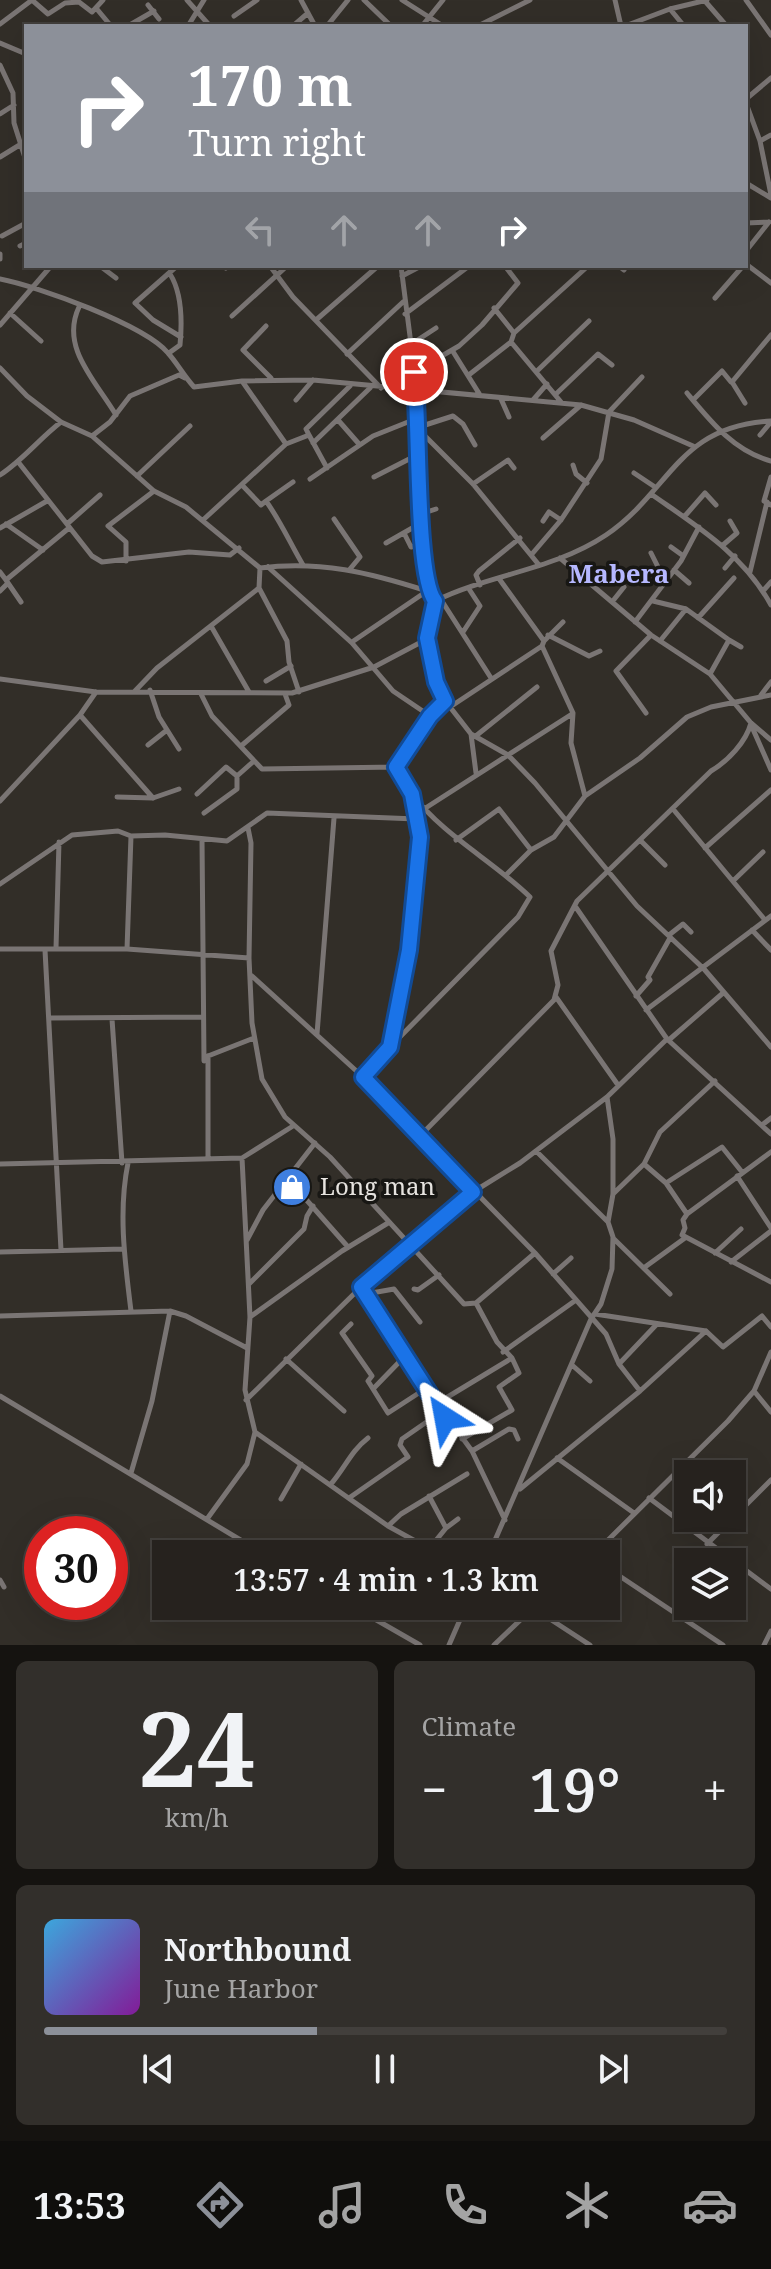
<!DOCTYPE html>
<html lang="en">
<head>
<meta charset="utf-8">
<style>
	:root { --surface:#26221e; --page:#322f2b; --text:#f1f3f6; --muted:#a4a4a4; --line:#423f3c; --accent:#8c9099 }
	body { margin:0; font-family:"Noto Serif",serif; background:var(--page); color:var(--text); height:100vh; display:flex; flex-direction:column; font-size:30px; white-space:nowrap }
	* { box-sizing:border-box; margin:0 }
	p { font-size:26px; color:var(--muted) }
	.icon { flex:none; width:44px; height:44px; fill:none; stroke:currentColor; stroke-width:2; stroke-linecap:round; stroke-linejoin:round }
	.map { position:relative; height:1645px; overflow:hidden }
	.side { display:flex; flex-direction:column; gap:16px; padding:16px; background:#151310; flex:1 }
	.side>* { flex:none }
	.top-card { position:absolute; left:24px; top:24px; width:724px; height:244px; border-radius:0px; box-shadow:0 8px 32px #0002,0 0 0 2px var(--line); background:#8c9099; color:#fff; overflow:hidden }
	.buttons { position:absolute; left:674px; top:1460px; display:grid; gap:16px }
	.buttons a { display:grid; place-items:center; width:72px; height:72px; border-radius:0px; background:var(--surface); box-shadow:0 8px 32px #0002,0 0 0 2px var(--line); font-size:40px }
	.speed { position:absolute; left:24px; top:1516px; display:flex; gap:16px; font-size:40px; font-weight:700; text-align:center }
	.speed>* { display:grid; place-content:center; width:104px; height:104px; border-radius:50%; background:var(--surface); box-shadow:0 8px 32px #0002,0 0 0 2px var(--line); line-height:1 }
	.speed .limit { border:12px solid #d22; background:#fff; color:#111 }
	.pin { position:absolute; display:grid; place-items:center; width:68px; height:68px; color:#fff; margin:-34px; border:4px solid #fff; border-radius:50%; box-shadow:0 2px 8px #0007 }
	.me { position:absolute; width:88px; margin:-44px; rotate:326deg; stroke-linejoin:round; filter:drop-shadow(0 0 6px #0008) }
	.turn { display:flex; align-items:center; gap:28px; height:168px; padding:0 32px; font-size:36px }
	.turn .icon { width:104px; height:104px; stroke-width:2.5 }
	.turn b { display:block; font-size:56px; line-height:68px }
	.lanes { display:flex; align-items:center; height:76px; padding:0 32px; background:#0003; justify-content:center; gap:40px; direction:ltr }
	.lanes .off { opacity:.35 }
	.big { font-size:60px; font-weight:600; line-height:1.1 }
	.side .card { flex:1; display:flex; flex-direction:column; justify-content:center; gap:12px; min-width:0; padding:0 28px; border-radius:12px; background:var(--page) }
	.side .dial { align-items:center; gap:0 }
	.dial b { font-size:104px; line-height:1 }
	.song { display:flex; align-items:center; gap:24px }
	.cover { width:96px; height:96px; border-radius:12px; background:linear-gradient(135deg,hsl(200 70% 55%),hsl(290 70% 35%)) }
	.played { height:8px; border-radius:4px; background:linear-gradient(90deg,var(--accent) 40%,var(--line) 40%) }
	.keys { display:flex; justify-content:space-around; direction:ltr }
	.heat { display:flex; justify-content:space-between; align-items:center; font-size:44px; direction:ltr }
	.side .tiles { flex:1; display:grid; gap:16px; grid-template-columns:1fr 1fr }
	.card:last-child { grid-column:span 2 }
	.trip { position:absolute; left:152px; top:1540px; width:468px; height:80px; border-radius:0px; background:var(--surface); box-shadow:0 8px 32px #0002,0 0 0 2px var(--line); font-weight:600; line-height:80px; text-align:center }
	.dock { display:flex; height:128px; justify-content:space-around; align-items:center; background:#0f0e0c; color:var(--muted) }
	.dock .icon { width:56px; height:56px }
	.dock .on { color:var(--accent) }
	.dock b { font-size:36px; color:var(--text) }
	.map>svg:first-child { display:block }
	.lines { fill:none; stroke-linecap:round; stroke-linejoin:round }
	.minor { stroke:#7a7574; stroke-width:5 }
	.route-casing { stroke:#114b97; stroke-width:20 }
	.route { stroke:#1a73e8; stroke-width:14 }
	.labels { text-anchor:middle; stroke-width:7; stroke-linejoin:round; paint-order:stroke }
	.poi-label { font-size:24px; fill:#e6e3df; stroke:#181714; text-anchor:start }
	.neighbourhood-label { font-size:26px; font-weight:bold; fill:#b6b8ff; stroke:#181714 }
</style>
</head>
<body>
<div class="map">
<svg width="771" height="1645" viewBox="0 0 771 1645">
	<rect width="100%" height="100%" fill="#322e28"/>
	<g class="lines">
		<path class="minor" d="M187,0L210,26
			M301,0L315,26
			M364,0L391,26
			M402,0L443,26
			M615,0L621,26
			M746,0L771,35
			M705,1L724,23
			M148,5L159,19
			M96,8L111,26
			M670,9L684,26
			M234,16L257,0
			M0,24L32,0L48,14L65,3L79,2L92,12L103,0
			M128,26L154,11
			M188,26L204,0
			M293,26L308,13
			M327,26L348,0
			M422,26L443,0
			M478,26L530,0
			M625,26L670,9L707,0
			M0,43L26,54
			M0,65L13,93L14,123L26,161
			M746,99L771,78
			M746,103L760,141L771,195
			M0,114L14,105
			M760,141L771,135
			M0,157L26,141
			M746,183L771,198
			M746,223L769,222
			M2,236L26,223
			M20,246L26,243
			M746,251L769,222
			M0,254V259
			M746,264L771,283
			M100,266L116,278
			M177,266L135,303L153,320L181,337
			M270,266L293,297L381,388
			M401,266L417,391L427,591L435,601L427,638L436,682L450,707L471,734L508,755L535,783L637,906L704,969L771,1047
			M619,266L624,270
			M226,268L229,266
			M402,276L421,266
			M0,279C37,286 145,325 168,353C177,363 184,376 194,387L242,381L286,444L203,520
			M715,298L743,266
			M79,307C60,347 95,380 116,415
			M494,308L514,333
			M10,313L41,341
			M405,314L469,266
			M232,316L287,266
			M316,320L378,266
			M0,325L51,266
			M266,326L243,350L271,378
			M511,342L561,402
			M410,345L436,328
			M452,350L480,395
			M169,353L180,345C182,324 182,293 170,274
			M347,354L403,302
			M0,368L27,396L61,422L92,436L154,491L186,507L260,568L259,588L287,641L289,662L299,692
			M537,371L589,321
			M414,372L459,346L482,325L518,283L505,266
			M470,374L511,342L514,333L588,266
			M242,381L313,380L581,405L634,420L693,446
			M687,393C711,422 734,451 771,461
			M556,394L598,354L612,365
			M501,399L509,417
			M296,400L313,380
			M533,400L547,384
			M693,400L722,371L731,382
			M745,403L732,382L771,335
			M338,420L359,444
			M419,427L453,416L463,424L475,445
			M419,430L473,484L539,565
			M309,435L306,429L350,386
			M760,435L771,422
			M92,436L110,422L130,396L179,375L185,378
			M543,438L581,405
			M313,443L370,388
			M286,444L309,435L327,468
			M19,463L92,556L102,562L189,552L230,555L239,548
			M573,465L576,474L587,483
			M634,473L655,487
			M0,475C23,460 39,439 61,422
			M137,476L190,426
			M374,477L419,454
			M771,477L764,501L771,505
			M310,479L373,436L418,418
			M473,484L508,460L514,468
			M242,485L261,505L266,501C281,522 290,543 303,565
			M651,494C698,527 743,554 771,605
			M266,501L293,482
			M421,514L436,509
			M684,517L705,493L716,505
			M334,519L360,557L350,569
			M543,521L549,512L561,520
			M6,524L43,550
			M67,524L100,495
			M0,528L47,501
			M404,533L411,547L424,543
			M386,543L421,523
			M723,545L737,533L730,521
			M671,547L682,555
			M651,553L665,581
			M532,554L561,520L601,459L609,412L642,377
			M560,558L651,635L710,674L751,723L771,740
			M126,561V542L108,526L154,491
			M268,567L352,643L393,691L430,716
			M260,568C319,560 371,573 427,591
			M725,568L735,556
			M674,570L689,583
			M0,572L6,580
			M750,572L767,502
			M500,580L544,641L542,646L573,713L571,743L585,796
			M8,583L21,602
			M480,585L476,575L479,571L520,538
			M0,591L8,583L6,580L69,528
			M763,591L771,582
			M440,598L491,678
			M435,601C490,574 554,570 606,535C671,491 677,426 771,421
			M653,601L686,609L729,640L710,674
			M612,602L624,587
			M698,618L734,578
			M635,622L681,561L699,527
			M211,626L249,692
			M463,632L480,606L469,589
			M548,635L589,656L600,651
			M729,640L741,647
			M544,641L563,622
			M660,641L686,609
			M352,642L427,591
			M0,679L96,692L292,693L374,667L427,639
			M266,681L291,666
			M150,690L159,717L179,749
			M134,692L157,668L259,588
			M201,694L212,716L262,769L396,767
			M761,695L771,682
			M450,707L542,646
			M646,713L616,671L651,635
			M80,715L153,798
			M752,727L771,770
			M471,734L476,773
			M477,735L537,687
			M148,745L167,730
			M241,746L289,705L285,694
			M396,767L430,716L445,701
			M197,794L226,767L237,776
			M117,797L153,798L179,789
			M0,801L80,715L96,692
			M424,809L572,714
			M673,809L765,920
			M204,813L237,789V776L254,761
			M248,828L251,843L249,958L252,1023L262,1079L285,1117L330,1157L464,1304L476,1303L535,1253
			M202,839L204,1061L208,1056V1158
			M456,840L499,809L531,850
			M640,840L665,865
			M705,848L771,790
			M507,874L531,850L554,837L585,796L640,758L687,717L711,707L771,695
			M733,881L763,852
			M0,884L72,835L118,831L131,836L165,835L227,841L267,813L416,819
			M575,906L667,1039L771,1134
			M752,930L771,950
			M669,935L683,924L691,932
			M56,948L59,842
			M0,949H127L249,958
			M127,949L131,836
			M45,950L61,1250
			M252,976L363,1077L535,1253L606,1334L619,1364L640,1391L520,1489
			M636,996L650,980L648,977L670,938
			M556,997L618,1085
			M646,1010L771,916
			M50,1018L202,1017
			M112,1019L122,1163
			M317,1034L334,818
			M670,1039L723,993
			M390,1047L518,917L530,897C492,860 445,837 412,794
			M208,1056L254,1038
			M363,1077L390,1047L409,950L420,837L412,794L396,767
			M762,1125L771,1118
			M419,1137L554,1000L558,985L551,951L577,901L711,771C728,761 746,742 751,723
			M536,1151L608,1222
			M771,1152L687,1214L683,1220L685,1228L682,1235L771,1282
			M128,1163C118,1212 125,1262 131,1311
			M0,1164L242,1158L293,1126
			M644,1164L666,1183L687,1214
			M737,1176L771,1228
			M288,1179L348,1247
			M666,1183L722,1147L742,1172
			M613,1194L644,1164L660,1132L715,1081
			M613,1238L670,1294
			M247,1240L263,1210L315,1143
			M0,1252L124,1249
			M715,1253L741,1229
			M731,1262L771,1231
			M645,1267L685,1238
			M553,1274L571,1258
			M249,1284L304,1229L307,1216L313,1206
			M361,1287L426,1388L472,1451L505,1520
			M414,1289L418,1290L439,1275
			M366,1294L394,1289L420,1322
			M595,1314L706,1331L723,1347L762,1316L771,1327
			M0,1316L170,1311L186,1316L247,1348
			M250,1317L342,1251L388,1223
			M351,1324L342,1333L372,1376L368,1381L373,1389
			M503,1352L576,1300
			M405,1356L373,1389L388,1413L425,1389
			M286,1359L344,1411
			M619,1364L657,1324
			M572,1365L590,1381
			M640,1391L706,1331
			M754,1391L771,1412
			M0,1396L264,1554
			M246,1400L361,1287L473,1192L520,1163L607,1097L667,1039
			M436,1404L512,1358L497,1342L476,1303
			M255,1432L388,1526L439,1554
			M462,1439L512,1410L499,1387L519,1373L512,1358
			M472,1451L509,1429L514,1430L518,1439
			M557,1458L634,1513
			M131,1473L152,1401L170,1311
			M331,1484C345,1468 351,1451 368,1438
			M349,1498L408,1457L400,1445L402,1439L441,1412
			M649,1498L771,1589
			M281,1499L301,1464
			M207,1519L247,1464L255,1432L245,1390L250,1317L242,1158
			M388,1526L401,1514L467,1474
			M446,1528L458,1519
			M707,1544L771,1480
			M429,1549L446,1528L429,1496
			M489,1554L591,1319L601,1304L612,1269L613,1237L608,1222L613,1194V1139L607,1097
			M594,1554L728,1421L754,1391L771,1352
			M606,1567L723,1645
			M0,1580L4,1587
			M352,1606L420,1645
			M533,1608L590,1645
			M449,1645L466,1606
			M494,1645L534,1607
			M764,1645L771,1631"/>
	</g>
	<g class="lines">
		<defs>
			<path id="route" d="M414,372C420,417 415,575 435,601L427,638L436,682L445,701L430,716L396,767L412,794L420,837L409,950L390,1047L363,1077L473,1192L361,1287L445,1418"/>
		</defs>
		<use href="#route" class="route-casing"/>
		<use href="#route" class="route"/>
	</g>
	<defs>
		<symbol id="shop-disc" viewBox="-11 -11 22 22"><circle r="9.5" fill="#3f7fe0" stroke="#181714"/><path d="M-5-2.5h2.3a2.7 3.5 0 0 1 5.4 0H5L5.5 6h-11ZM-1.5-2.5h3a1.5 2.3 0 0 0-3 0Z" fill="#fff"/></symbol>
	</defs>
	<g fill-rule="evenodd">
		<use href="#shop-disc" x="270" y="1165" width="44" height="44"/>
	</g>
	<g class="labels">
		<g class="poi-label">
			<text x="320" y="1195">Long man</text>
		</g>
		<g class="neighbourhood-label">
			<text x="619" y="583">Mabera</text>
		</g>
	</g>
</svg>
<div class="buttons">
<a><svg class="icon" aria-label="sound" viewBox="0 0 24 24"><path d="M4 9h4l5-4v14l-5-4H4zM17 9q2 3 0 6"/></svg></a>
<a><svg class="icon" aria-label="layers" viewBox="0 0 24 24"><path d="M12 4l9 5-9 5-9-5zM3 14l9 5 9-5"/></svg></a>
</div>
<div class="speed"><div class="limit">30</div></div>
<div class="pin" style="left:414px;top:372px;background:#d93025"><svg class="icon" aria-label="arrive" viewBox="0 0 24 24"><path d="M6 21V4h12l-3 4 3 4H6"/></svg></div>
<svg class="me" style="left:445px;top:1418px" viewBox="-20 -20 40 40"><path d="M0-17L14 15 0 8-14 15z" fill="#1a73e8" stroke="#fff" stroke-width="4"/></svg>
<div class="trip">13:57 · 4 min · 1.3 km</div>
<div class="top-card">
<div class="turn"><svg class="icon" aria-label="right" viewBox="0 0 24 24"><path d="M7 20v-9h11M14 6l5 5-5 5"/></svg><div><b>170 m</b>Turn right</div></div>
<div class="lanes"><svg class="icon off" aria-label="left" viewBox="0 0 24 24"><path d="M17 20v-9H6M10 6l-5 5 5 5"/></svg><svg class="icon off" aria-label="ahead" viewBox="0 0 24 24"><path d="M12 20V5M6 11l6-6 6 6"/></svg><svg class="icon off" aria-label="ahead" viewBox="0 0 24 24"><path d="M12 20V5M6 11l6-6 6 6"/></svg><svg class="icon" aria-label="right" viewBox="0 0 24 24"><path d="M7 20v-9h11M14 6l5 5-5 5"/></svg></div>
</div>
</div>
<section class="side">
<div class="tiles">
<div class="card dial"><b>24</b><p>km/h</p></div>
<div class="card"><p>Climate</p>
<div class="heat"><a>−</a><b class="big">19°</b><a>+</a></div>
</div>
<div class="card">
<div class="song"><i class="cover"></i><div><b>Northbound</b><p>June Harbor</p></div></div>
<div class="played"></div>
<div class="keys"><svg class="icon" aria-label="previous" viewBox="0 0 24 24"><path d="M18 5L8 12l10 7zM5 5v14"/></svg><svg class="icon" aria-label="pause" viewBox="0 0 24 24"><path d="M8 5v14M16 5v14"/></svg><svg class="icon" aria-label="next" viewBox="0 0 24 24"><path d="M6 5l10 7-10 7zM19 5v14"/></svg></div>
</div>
</div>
</section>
<nav class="dock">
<b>13:53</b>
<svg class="icon on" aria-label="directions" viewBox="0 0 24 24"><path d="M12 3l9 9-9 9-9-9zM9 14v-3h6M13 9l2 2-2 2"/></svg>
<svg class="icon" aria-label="music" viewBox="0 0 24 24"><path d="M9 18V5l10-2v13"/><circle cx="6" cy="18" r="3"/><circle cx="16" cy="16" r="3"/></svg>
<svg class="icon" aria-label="phone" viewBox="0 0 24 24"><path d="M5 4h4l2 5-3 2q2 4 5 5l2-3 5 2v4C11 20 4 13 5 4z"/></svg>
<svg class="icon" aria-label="climate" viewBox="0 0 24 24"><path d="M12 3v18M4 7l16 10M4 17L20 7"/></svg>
<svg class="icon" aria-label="car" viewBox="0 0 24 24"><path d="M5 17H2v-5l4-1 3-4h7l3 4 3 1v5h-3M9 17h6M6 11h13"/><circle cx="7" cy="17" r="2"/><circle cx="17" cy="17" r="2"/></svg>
</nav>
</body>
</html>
